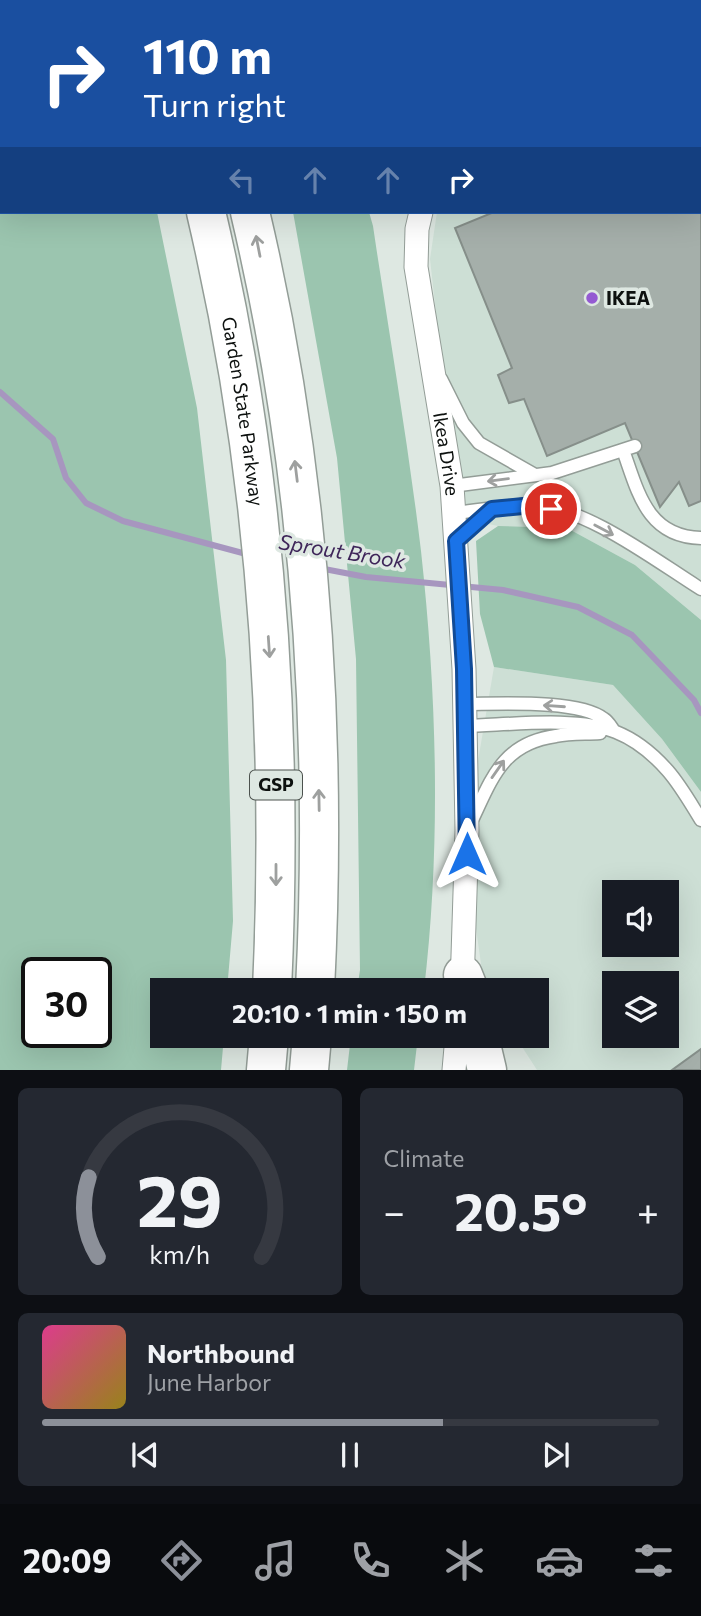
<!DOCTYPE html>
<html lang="en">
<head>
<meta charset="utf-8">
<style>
	:root { --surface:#171b24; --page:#242831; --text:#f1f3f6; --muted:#9ea1a6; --line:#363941; --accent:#8c9099 }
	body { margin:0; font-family:Commissioner,sans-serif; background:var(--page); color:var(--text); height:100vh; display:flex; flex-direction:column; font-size:26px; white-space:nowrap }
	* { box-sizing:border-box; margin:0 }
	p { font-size:23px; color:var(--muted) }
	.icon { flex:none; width:38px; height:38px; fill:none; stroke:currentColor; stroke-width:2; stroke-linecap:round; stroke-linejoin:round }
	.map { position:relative; height:1070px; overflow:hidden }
	.panel { display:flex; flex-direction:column; gap:18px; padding:18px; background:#0d0f14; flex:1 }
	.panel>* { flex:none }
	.banner { position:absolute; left:0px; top:0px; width:702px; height:214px; box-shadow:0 7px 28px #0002; background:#1a4fa0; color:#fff; overflow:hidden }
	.controls { position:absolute; left:602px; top:880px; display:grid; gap:14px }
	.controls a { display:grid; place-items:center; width:77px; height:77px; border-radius:0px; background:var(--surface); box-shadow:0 7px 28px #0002; font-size:35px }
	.speed { position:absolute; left:21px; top:957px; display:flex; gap:14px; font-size:35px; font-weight:700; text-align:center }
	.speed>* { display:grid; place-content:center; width:91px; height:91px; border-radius:50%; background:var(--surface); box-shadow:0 7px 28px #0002; line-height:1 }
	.speed .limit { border:4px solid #111; border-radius:10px; background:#fff; color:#111 }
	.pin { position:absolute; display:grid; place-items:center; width:60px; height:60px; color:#fff; margin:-30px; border:4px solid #fff; border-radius:50%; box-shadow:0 2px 7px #0007 }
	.me { position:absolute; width:77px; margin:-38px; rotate:0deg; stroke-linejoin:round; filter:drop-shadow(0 0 5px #0008) }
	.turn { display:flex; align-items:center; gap:24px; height:147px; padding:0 28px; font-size:32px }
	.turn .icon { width:91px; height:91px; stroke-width:2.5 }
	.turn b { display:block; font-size:49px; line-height:60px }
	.lanes { display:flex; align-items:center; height:66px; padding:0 28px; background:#0003; justify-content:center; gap:35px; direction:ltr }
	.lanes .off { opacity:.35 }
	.big { font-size:52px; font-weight:700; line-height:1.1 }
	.panel .tile { flex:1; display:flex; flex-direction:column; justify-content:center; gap:10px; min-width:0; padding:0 24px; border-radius:10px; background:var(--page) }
	.panel .dial { align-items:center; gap:0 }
	.dial svg { height:182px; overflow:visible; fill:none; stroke:var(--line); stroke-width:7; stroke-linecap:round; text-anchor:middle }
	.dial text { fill:var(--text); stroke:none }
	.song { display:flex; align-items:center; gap:21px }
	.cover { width:84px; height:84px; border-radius:10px; background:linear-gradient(135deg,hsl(330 70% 55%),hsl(50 70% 35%)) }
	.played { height:7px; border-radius:4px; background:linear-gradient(90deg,var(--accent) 65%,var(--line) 65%) }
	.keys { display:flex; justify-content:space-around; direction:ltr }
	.heat { display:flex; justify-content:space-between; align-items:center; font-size:38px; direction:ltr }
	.panel .tiles { flex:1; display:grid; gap:18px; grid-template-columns:1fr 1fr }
	.tile:last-child { grid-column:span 2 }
	.trip { position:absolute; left:150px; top:978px; width:399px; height:70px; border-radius:0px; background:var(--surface); box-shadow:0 7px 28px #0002; font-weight:700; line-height:70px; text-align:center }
	.tabs { display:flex; height:112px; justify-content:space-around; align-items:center; background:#090b0e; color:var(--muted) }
	.tabs .icon { width:49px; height:49px }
	.tabs .on { color:var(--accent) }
	.tabs b { font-size:32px; color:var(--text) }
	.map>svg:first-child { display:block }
	.built { fill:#cddfd5; fill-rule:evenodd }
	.green { fill:#9bc5af; fill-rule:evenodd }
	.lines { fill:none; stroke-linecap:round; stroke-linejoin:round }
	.stream { stroke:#a796bf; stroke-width:6 }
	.building { fill:#a5afaa; stroke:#868f8a; stroke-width:2 }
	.service-casing { stroke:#939d97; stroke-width:15 }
	.minor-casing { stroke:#939d97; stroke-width:25 }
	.trunk-casing { stroke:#939d97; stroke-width:41 }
	.motorway-casing { stroke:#939d97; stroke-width:41 }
	.service { stroke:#fff; stroke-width:12 }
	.minor { stroke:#fff; stroke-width:23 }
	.trunk { stroke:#fff; stroke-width:38 }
	.motorway { stroke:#fff; stroke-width:38 }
	.oneway { stroke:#9ea09f }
	.route-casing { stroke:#114b97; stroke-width:18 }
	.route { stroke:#1a73e8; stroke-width:12 }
	.poi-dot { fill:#945ad2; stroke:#dee8e2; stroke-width:2.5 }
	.labels { text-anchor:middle; stroke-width:7; stroke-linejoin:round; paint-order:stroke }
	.shield { fill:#dee8e2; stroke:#4c524e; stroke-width:2 }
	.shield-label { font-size:18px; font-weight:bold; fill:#0d110f }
	.poi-label { font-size:19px; font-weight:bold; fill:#0d110f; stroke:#dee8e2; text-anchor:start }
	.street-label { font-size:19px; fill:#0d110f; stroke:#dee8e2 }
	.water-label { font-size:21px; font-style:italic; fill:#3e2559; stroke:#dee8e2 }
</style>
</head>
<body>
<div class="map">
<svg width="701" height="1070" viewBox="0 0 701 1070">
	<rect width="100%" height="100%" fill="#dee8e2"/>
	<path class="built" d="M632,0H701V620L635,565L567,528L498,526L465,519L446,403L430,259L437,212H700V2H627Z
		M494,667L613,685L662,739L701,792V1070H537L515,1036H537V990H489L483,978L473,907L472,796ZM614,892H667V945H614ZM614,984H667V1036H614Z"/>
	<path class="green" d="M0,0L99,2H2V212H157L197,408L226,660L233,921L227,990H163V1036H224L221,1070H0ZM37,973H96V1032H37Z
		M293,212H369L373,226C389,334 408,442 421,551C437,696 441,846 424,990H357L360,970L356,659L337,458Z
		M498,526L567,528L635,565L701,620V792L662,739L613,685L494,667L480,614L476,541Z
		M351,1036H418L414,1070H347Z"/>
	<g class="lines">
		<path class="stream" d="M0,392L53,439L66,478L86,503L123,521L250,555
			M319,568L366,577L503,590L578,607L632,635L694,700L701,713"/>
	</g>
	<path class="building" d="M701,89V501L689,506L679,482L660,507L625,423L547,456L524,399L509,403L498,375L512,368L455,228L494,212H700Z
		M701,1049V1070H672Z"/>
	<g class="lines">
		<defs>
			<path id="service" d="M441,379L463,423L479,443L535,475
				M623,450C638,492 647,537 701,538
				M452,486L552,473L635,446
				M456,513C480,510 507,505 532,505C585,506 656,561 701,589
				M456,541L492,509
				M465,704C497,704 579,699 604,719C608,721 611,727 614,731
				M465,726C508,725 577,716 616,732C636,740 654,755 668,771C681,786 691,804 701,820
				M472,820C492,778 503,743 556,736C570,733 585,734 600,733"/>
			<g id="minor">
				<path d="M415,0L416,2"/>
				<path id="s1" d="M421,212L417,229L416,267L452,486L464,669L467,830L462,987"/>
				<path d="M454,1070L457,1036"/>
			</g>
			<path id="trunk" d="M463,975L469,990
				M479,1036L487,1070"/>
			<g id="motorway">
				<path d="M149,0V2"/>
				<path d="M194,0L195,2"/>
				<path id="s2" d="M206,212C266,466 284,730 272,990"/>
				<path d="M250,212C310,466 328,731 315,990"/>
				<path d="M266,1070L269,1036"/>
				<path d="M309,1070L312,1036"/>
			</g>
		</defs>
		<use href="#service" class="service-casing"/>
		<use href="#minor" class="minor-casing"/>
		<use href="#trunk" class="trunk-casing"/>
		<use href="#motorway" class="motorway-casing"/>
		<use href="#service" class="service"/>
		<use href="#minor" class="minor"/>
		<use href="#trunk" class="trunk"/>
		<use href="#motorway" class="motorway"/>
	</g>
	<defs><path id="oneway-shaft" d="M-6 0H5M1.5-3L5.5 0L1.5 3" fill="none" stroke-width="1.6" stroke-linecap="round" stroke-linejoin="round" transform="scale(1.75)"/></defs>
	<g class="oneway">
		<use href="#oneway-shaft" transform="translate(258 246) rotate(-101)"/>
		<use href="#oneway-shaft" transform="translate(296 471) rotate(-97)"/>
		<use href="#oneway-shaft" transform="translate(498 480) rotate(173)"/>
		<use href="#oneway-shaft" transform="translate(604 530) rotate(28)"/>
		<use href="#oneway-shaft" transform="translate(269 647) rotate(86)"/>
		<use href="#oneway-shaft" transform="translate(554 706) rotate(-176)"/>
		<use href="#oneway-shaft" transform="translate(498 769) rotate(-55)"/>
		<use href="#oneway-shaft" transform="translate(319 800) rotate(-91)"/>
		<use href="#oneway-shaft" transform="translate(276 875) rotate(90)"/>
	</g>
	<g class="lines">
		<defs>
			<path id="route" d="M467,854L464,669L456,541L492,509L533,505L551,509"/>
		</defs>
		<use href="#route" class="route-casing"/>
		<use href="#route" class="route"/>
	</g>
	<circle class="poi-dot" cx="592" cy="298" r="7"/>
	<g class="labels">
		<rect class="shield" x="250" y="770.5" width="52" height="29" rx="5"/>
		<g class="shield-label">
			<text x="276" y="791">GSP</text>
		</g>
		<g class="poi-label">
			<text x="606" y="305">IKEA</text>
		</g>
		<g class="street-label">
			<text dy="7" stroke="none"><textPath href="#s2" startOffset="203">Garden State Parkway</textPath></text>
			<text dy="7" stroke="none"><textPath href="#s1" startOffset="245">Ikea Drive</textPath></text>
		</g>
		<g class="water-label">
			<text transform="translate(342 552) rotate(9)" y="7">Sprout Brook</text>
		</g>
	</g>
</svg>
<div class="controls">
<a><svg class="icon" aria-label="sound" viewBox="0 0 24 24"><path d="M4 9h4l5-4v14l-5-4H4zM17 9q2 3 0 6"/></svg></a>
<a><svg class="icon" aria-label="layers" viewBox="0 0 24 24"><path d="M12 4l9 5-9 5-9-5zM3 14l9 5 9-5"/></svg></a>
</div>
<div class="speed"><div class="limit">30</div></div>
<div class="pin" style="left:551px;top:509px;background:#d93025"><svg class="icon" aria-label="arrive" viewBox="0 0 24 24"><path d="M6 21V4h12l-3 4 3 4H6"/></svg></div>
<svg class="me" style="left:467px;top:854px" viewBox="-20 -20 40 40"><path d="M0-17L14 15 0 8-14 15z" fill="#1a73e8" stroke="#fff" stroke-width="4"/></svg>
<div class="trip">20:10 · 1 min · 150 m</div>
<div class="banner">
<div class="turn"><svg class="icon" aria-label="right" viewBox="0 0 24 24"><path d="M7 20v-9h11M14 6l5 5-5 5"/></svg><div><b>110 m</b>Turn right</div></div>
<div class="lanes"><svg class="icon off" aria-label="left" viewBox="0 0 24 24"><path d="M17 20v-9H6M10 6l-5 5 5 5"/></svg><svg class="icon off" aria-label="ahead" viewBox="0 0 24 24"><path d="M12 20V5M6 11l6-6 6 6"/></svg><svg class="icon off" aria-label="ahead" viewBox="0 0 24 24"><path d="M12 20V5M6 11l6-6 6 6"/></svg><svg class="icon" aria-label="right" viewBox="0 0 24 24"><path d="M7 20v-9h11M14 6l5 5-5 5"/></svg></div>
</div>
</div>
<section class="panel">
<div class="tiles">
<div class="tile dial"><svg viewBox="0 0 100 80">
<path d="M14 69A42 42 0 1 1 86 69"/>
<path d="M14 69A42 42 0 0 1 10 34" stroke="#8c9099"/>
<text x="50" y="56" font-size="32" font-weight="700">29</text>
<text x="50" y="72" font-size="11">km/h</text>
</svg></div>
<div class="tile"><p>Climate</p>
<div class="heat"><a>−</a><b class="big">20.5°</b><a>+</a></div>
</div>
<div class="tile">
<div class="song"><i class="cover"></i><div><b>Northbound</b><p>June Harbor</p></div></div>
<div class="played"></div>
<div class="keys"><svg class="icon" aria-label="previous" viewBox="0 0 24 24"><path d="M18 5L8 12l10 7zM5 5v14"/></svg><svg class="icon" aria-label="pause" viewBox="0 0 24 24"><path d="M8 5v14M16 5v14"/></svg><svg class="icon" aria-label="next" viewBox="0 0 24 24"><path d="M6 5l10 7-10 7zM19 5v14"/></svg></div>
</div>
</div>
</section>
<nav class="tabs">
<b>20:09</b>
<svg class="icon on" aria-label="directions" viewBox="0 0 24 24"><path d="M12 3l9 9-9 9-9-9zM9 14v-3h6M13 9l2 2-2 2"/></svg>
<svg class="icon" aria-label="music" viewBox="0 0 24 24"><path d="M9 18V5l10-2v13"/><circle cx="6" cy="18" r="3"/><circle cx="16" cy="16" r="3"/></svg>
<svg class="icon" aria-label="phone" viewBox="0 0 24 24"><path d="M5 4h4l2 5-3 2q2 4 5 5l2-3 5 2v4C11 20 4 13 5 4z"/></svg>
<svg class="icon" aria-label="climate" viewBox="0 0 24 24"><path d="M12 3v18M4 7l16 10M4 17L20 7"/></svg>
<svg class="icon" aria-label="car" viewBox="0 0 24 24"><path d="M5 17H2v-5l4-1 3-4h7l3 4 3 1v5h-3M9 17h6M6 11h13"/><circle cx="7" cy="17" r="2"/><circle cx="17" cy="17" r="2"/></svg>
<svg class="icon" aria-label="filters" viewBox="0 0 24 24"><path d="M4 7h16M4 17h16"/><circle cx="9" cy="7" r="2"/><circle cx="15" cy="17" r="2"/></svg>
</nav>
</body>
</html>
